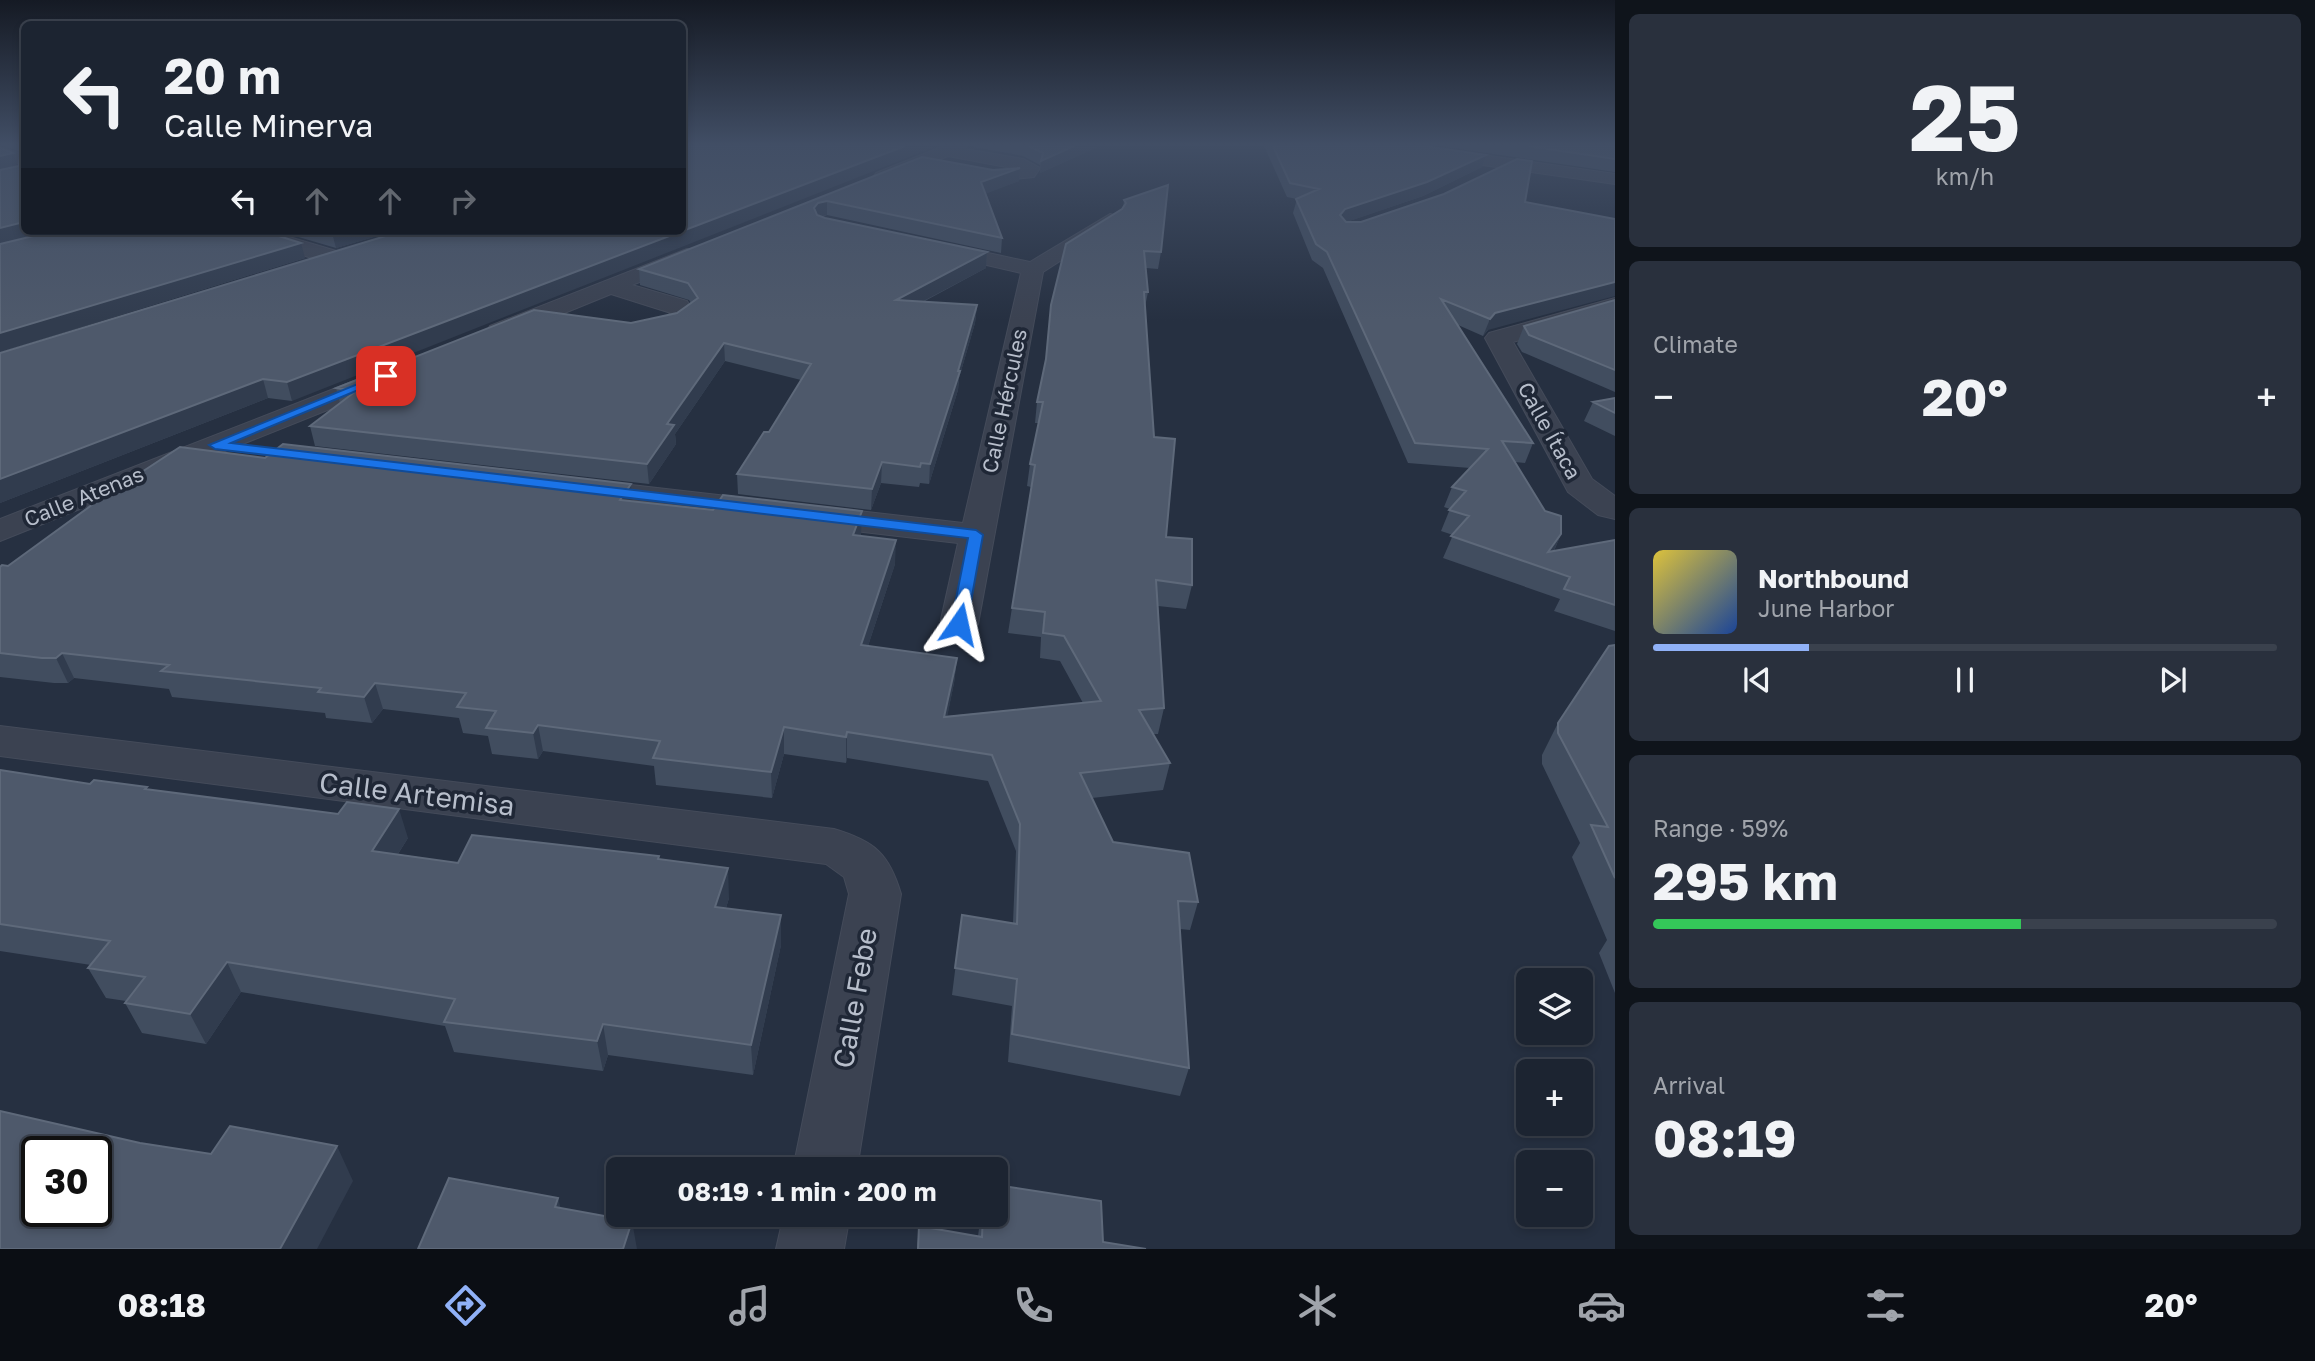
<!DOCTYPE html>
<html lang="en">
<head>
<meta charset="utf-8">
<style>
	:root { --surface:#1c2431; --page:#29303d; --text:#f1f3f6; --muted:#a0a4ab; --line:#3a414d; --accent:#90b1f7 }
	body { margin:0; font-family:"Golos Text",sans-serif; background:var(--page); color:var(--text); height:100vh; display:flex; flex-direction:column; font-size:26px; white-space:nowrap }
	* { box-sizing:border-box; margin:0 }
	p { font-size:23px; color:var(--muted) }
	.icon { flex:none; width:38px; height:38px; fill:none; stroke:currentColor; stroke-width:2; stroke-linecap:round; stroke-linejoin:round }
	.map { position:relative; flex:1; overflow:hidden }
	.drawer { display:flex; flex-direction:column; gap:14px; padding:14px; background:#0f141b; width:700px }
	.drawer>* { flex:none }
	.guide { position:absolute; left:21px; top:21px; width:665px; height:214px; border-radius:10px; box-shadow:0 4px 10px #0003,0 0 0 2px var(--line); background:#1c2431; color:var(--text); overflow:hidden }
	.tools { position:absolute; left:1516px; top:968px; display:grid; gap:14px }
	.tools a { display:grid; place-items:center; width:77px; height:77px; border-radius:10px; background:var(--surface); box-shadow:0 4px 10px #0003,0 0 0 2px var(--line); font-size:35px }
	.speed { position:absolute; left:21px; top:1136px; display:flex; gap:14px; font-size:35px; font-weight:700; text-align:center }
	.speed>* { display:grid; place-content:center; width:91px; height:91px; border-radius:50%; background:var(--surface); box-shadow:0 4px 10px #0003,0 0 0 2px var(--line); line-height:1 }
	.speed .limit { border:4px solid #111; border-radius:10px; background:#fff; color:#111 }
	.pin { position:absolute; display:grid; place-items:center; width:60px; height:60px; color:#fff; margin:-30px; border-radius:14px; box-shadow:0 4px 10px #0006 }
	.me { position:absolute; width:77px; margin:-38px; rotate:11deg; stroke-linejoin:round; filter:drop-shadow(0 0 5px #0008) }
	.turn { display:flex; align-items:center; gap:24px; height:147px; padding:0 28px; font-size:32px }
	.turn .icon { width:91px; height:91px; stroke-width:2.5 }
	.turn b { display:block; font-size:49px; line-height:60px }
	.lanes { display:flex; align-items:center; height:66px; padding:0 28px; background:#0003; justify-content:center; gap:35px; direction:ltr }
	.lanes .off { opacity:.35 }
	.big { font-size:52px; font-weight:700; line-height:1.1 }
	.drawer .widget { flex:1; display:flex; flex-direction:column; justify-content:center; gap:10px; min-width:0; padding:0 24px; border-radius:10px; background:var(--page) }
	.drawer .dial { align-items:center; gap:0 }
	.dial b { font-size:91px; line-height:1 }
	.song { display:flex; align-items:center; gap:21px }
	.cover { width:84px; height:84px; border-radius:10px; background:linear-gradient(135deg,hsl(50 70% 55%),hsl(220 70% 35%)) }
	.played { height:7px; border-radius:4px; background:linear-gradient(90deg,var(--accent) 25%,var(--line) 25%) }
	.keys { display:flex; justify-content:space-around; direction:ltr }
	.heat { display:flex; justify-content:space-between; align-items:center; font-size:38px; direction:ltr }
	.charge { height:10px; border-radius:5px; background:linear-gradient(90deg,#34c759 59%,var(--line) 0) }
	.trip { position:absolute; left:606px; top:1157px; width:402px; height:70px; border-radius:10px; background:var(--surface); box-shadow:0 4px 10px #0003,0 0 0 2px var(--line); font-weight:700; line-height:70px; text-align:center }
	.dock { display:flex; height:112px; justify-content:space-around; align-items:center; background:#0b0e14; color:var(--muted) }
	.dock .icon { width:49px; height:49px }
	.dock .on { color:var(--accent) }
	.dock b { font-size:32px; color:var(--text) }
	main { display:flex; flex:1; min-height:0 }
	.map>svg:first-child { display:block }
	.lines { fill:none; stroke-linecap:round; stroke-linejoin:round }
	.street-casing { stroke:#444b5a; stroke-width:2 }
	.street { fill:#3b4251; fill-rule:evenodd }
	.wall { fill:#414d5f }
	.shaded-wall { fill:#313c4e }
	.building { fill:#4e596b; stroke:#5e697a; stroke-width:2; fill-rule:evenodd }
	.route { fill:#1a73e8; stroke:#114b97; stroke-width:2 }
	.labels { text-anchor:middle; stroke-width:7; stroke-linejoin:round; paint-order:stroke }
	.far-street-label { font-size:21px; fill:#b7becb; stroke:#1f2736 }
	.near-street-label { font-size:28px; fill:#b7becb; stroke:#1f2736 }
</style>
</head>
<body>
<main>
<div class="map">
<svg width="1615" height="1249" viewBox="0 0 1615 1249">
	<rect width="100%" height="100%" fill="#263041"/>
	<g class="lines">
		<defs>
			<path id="street" d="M944,146H967L965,149L1023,159L1040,168L1034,177L992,181L963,176L960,172L969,167L992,171L1017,169L948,156L888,181H876L873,177L876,173Z
				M1377,146H1420L1615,174V184L1385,151Z
				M0,147L24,155V165L0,157Z
				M1110,214L1117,216L1120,220L1117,224L1043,272L978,624L973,632L959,636L945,632L940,624L958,543L579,499L568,496L563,489L568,482L579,479L963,523L1021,273L930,252L926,248L930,244L937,242L1030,262Z
				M238,231H269L343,253L346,258L343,263H327L241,235Z
				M687,249L695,250L698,255L695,260L632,285L687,301L696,314C684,332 654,341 633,335L630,330L633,325L665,318L671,313L611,294L508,336L499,338L490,336L487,331L490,326Z
				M1615,298V312L1513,342L1592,479L1615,496V519L1598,515L1568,492L1485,338L1489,333Z
				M385,369L395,371L399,377L395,383L0,541V519Z
				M0,726L834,829C874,841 889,853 901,894L857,1169H793L849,894L844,877L826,864L0,756Z
				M784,1214H850L844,1249H776Z"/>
		</defs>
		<use href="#street" class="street-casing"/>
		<use href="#street" class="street"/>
	</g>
	<path class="wall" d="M3,146H24L21,239L305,258L0,352V148L18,166L3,169L19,166L21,152Z
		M969,146H1100L1040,173V165L1023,156Z
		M1264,146H1342L1486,155L1482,167L1423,196L1346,222H1361L1444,194L1517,159L1488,330L1483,336L1458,325L1533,443L1525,463L1515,462L1545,511L1561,534L1554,551L1615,540V631L1554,611L1560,599L1443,558L1453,535L1441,531L1450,509L1444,507L1452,487L1470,468L1408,463L1323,268L1312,260L1293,213L1297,199L1287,197Z
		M1439,146H1615V172Z
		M922,157L1019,181L986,193L1002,238L1001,253L827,215L822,217L987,252L986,268L923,302L977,305L975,323L959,378L958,390L929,484L920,483L919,487L881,483L871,510L738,494L737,474L769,432L801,380L725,361L675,434L676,444L649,484L315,446L310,426L340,403L336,388L677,313L691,303L689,300L640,285L639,269Z
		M1124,200L1161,252L1158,269L1146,268L1148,292L1145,307L1154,437L1166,537L1192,585L1186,609L1158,606L1164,708L1158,734H1153L1170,763L1163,790L1092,798L1113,842L1198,902L1190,930L1180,929L1189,1068L1180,1096L1008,1062L1012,1006L952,995L962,915L1013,923L1016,851L988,781L847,758L846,763L784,754L772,798L656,785L654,766L543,751L538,759L492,754L488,736L463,733L459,718L383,709L372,723L326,718L325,713L172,697L169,689L74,678L68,683H54L0,677V567L8,566L265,458L631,484L632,501L861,534V536L895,564L868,646L957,658L954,683L947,716L1083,703L1060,661L1040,658L1041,637L1008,633L1031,487L1027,486L1030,464L1039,423H1035L1037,402L1045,365L1051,305L1123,208Z
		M278,231H394L336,248Z
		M402,231L292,401L268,398L0,503V353Z
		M1615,300V392L1522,352L1517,344L1524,326Z
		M1615,398V436L1584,421L1593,402Z
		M1615,645V993L1599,953L1607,940L1572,857L1580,843L1542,764V755L1558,723Z
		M0,770L90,784L148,790L408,838L398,854L458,863L660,860L729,898L726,908L781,945L753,1075L608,1055L603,1071L454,1052L445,1026L241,992L206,1044L142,1033L125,1003L126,1001L106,998L88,968L91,965L0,951Z
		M981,1214H996L1103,1242L1146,1249H917L919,1226L978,1236Z"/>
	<path class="shaded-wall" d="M905,146H937L292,401L287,382Z
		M1074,146H1100L1040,173L1041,161Z
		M13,153L18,166L0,170V156Z
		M1486,155L1482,167L1423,196L1341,224L1340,215L1345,209Z
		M1020,168L1019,181L980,196L981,182Z
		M827,201V215L818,217L814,208L818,203Z
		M24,222V231H52L0,244V228Z
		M340,231H394L336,248L332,233Z
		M301,243L305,258L0,352V333Z
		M987,252L986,268L895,316L896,300Z
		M1615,282V296L1488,330L1483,336L1490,319L1495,313Z
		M977,305L975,323L959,378L958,390L929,484L930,464Z
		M724,343L725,361L675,434L676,444L649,484L647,464L667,424Z
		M263,379L268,398L0,503V479Z
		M882,462L881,483L871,510L872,489Z
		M631,484L633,507L620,500Z
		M862,511L861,534L852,558L853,535Z
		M1561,534L1552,555L1548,552Z
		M896,540L895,564L860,670L861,645Z
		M62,653L74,678L68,683L56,658Z
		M957,658L954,683L942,743L944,717Z
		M375,683L383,709L372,723L364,697Z
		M538,725L543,751L538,759L533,733Z
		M784,727V754L772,798L771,772Z
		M847,732V758L846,763V737Z
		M399,809L408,838L381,880L372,851Z
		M728,868L729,898L717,937L715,907Z
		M781,915V945L753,1075L751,1045Z
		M227,962L241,992L206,1044L190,1014Z
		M603,1024L608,1055L603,1071L597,1041Z
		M337,1146L353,1181L317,1249H280Z
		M558,1198L567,1232L555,1207Z
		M632,1221L637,1249H623Z"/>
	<path class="building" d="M21,146H24V222L0,228V170L19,166Z
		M682,146H905L287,382L263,379L0,479V353L402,231H682Z
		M1029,146H1074L1041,161L1043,153Z
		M1273,146H1425L1486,155L1427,182L1345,209L1340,215L1346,222H1361L1444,194L1517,159L1532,161L1525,202L1615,219V282L1495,313L1490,319L1441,299L1533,443L1502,441L1545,511L1561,516V534L1548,552L1615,540V605L1564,589L1570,577L1451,536L1469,516L1449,510L1466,491L1452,487L1488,449L1415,443L1327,252L1316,244L1296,199L1319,189L1290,183Z
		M1528,146H1615V159Z
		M0,148L13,153L0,156Z
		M922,157L993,170L1020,168L981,182L1002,238L827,201L818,203L814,208L817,215L825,218L987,252L896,300L977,305L958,371H960L930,464L921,463L920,467L882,462L872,489L737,474L764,432H769L811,364L724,343L667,424L674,425L647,464L310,426L356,391L336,388L534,310L631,323L677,313L698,298L688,283L639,269Z
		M1168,185L1161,252L1144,251L1148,292H1144L1154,437L1175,439L1166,537L1192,539V585L1156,580L1164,708L1139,710L1170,763L1080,773L1113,842L1189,853L1198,902L1178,901L1189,1068L1012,1034L1017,979L955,968L962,915L1017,924L1020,824L992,755L847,732L846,737L784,727L771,772L653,758L660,741L538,725L533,733L486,728L496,711L457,707L466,693L375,683L364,697L318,692L321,688L161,671L169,665L62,653L56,658H42L0,653V567L2,565L8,566L96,502L180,447L265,458L283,444L631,484L620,500L713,510L723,495L862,511L853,535L896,540L861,645L957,658L944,717L1101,701L1064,636L1043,633L1045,612L1012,608L1035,465L1030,464L1043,402H1037L1046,359L1051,305L1066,244L1122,209L1126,203L1124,200Z
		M54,231H263L301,243L0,333V244Z
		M324,231H340L332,233Z
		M1615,300V370L1529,335L1524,326Z
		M1615,398V413L1593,402Z
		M1615,645V878L1591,825L1608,827L1558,733V723L1609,646Z
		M0,770L90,784L94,780L147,787L145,789L338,814L347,802L399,809L372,851L458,863L472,835L659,856L658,859L728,868L715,907L781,915L751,1045L603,1024L597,1041L444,1022L455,999L227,962L190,1014L125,1003L145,977L88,968L110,941L0,924Z
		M0,1111L140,1143L211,1154L230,1126L337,1146L280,1249H0ZM37,1152H96V1211H37Z
		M449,1178L558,1198L555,1207L632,1221L623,1249H418Z
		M996,1185L1101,1201L1103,1242L1146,1249H918L919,1226L982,1237L983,1214H996Z"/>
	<linearGradient id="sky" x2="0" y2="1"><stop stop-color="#151a24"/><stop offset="0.45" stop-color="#414e65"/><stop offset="1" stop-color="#414e65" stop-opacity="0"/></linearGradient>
	<rect width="1615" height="321" fill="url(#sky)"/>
	<path class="route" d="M382,374L392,376L231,443L976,530L983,535L967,624L959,628L951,624L968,538L215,449L209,445Z"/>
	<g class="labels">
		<g class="far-street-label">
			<text transform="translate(1005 401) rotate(-78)" y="7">Calle Hércules</text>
			<text transform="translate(1549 431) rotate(61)" y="7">Calle Ítaca</text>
			<text transform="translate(84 497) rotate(-22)" y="7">Calle Atenas</text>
		</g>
		<g class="near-street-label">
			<text transform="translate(417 794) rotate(7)" y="10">Calle Artemisa</text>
			<text transform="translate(855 998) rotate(-80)" y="10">Calle Febe</text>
		</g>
	</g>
</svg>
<div class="tools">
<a><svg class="icon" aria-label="layers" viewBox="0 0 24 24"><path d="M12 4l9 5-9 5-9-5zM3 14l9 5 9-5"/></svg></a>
<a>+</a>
<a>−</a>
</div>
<div class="speed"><div class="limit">30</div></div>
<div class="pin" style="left:386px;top:376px;background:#d93025"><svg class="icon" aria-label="arrive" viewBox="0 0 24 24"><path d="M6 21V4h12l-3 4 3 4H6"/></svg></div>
<svg class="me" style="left:959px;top:624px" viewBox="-20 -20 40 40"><path d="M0-17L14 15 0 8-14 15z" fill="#1a73e8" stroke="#fff" stroke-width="4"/></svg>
<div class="trip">08:19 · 1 min · 200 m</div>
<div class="guide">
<div class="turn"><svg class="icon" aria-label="left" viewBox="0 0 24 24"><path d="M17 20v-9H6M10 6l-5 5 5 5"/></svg><div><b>20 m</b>Calle Minerva</div></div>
<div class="lanes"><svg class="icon" aria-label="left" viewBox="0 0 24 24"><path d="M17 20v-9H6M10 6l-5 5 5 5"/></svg><svg class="icon off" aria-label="ahead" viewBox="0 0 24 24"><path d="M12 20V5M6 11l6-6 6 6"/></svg><svg class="icon off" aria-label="ahead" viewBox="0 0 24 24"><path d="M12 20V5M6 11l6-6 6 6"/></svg><svg class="icon off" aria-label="right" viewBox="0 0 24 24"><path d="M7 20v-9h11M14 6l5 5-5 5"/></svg></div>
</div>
</div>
<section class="drawer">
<div class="widget dial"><b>25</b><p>km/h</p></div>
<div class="widget"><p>Climate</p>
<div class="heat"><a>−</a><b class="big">20°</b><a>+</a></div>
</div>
<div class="widget">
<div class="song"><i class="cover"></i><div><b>Northbound</b><p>June Harbor</p></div></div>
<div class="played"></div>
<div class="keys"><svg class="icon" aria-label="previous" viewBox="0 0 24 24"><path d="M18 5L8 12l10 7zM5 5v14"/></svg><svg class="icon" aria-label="pause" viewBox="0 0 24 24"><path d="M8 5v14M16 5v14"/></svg><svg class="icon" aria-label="next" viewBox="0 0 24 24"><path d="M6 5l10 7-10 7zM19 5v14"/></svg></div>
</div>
<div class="widget"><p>Range · 59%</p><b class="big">295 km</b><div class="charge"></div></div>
<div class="widget"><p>Arrival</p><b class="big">08:19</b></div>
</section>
</main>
<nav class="dock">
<b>08:18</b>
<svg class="icon on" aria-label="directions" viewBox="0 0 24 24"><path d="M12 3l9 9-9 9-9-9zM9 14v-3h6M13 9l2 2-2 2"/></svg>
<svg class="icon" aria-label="music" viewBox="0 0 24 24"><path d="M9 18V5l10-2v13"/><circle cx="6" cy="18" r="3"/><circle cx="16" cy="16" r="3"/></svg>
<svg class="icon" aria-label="phone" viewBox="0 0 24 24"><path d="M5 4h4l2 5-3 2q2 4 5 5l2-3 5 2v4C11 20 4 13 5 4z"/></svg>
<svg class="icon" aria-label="climate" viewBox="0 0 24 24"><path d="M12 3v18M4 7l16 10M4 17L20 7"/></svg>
<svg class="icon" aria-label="car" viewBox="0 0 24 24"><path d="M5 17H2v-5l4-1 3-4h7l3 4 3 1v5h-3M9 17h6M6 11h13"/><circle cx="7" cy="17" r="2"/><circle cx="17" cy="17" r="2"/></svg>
<svg class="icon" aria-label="filters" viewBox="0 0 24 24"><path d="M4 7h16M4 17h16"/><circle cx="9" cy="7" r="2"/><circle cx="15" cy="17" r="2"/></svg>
<b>20°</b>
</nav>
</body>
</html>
